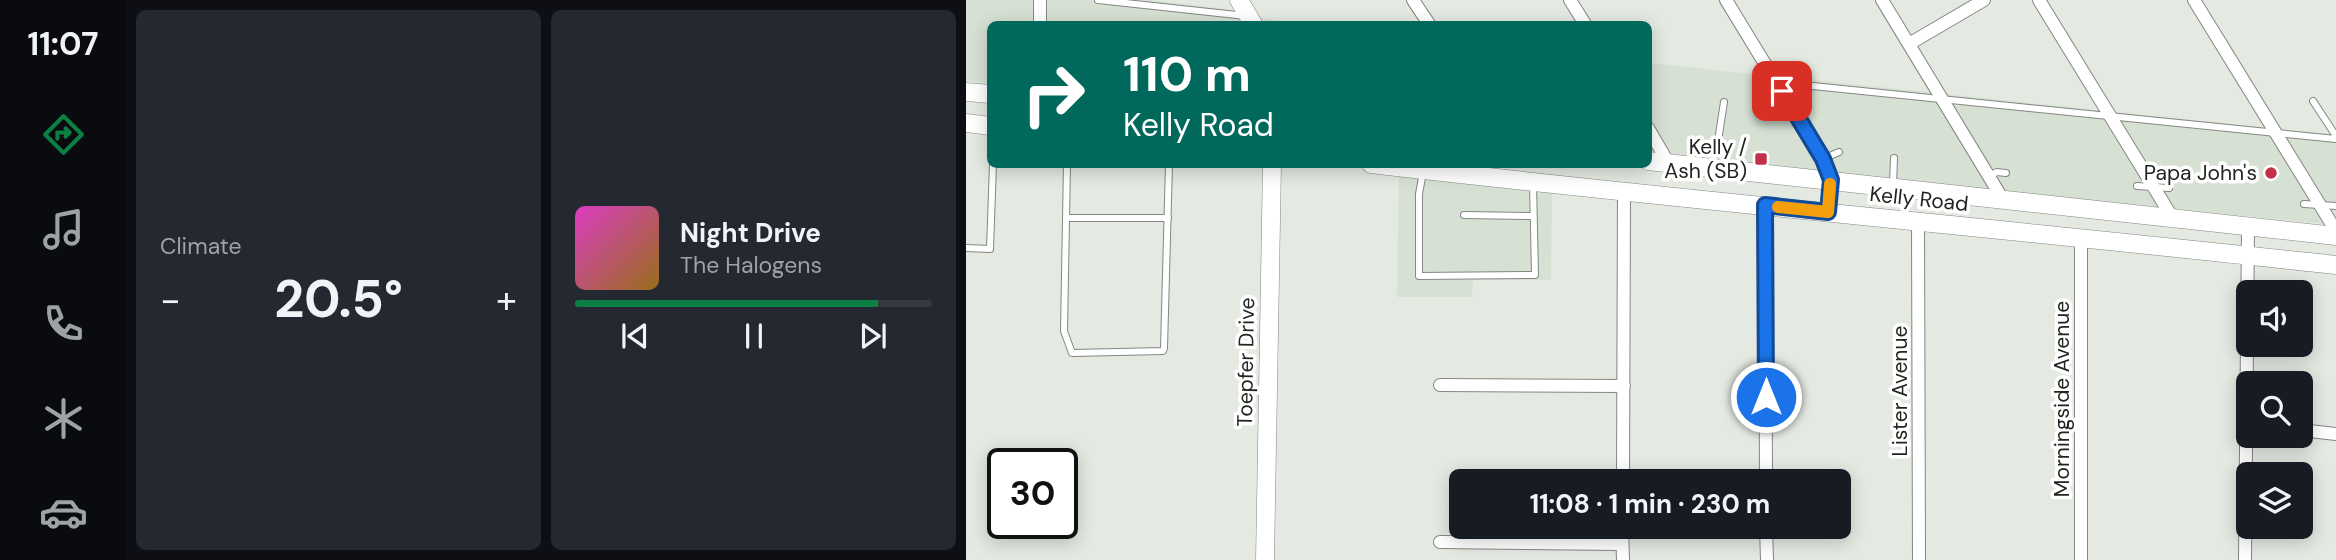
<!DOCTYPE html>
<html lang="en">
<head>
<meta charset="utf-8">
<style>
	:root { --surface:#171b24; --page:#242831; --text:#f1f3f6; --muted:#9ea1a6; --line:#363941; --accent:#0b8043 }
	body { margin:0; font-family:"DM Sans",sans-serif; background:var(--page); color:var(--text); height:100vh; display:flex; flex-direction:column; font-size:26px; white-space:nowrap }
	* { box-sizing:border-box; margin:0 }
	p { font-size:23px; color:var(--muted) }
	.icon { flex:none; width:38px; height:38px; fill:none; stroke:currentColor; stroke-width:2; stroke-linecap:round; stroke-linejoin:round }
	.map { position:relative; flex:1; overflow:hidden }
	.drawer { display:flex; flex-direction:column; gap:10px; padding:10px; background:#0d0f14; width:840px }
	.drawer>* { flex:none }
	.guide { position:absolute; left:21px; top:21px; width:665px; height:147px; border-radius:10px; box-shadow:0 4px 18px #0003; background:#00695c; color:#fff; overflow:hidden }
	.fabs { position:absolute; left:1270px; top:280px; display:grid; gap:14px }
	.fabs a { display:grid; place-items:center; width:77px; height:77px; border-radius:10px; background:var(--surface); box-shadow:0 4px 18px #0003; font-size:35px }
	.speed { position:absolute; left:21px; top:448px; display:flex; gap:14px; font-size:35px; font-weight:700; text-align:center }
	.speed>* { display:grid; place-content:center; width:91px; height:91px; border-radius:50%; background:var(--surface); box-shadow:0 4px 18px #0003; line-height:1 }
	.speed .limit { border:4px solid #111; border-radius:10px; background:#fff; color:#111 }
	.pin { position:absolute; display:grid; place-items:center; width:60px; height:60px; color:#fff; margin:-30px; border-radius:14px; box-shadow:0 4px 10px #0006 }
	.me { position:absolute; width:77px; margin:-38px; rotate:0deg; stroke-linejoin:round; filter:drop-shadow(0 0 5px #0008) }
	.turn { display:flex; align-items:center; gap:24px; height:147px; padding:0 21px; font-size:32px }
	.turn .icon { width:91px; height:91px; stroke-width:2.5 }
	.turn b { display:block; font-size:49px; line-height:60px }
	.big { font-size:52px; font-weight:700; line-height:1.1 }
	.drawer .widget { flex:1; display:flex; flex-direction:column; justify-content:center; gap:10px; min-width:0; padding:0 24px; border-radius:10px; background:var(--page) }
	.song { display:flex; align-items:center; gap:21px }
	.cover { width:84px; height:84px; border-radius:10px; background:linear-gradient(135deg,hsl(310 70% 55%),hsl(40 70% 35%)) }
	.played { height:7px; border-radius:4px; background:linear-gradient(90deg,var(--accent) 85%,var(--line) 85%) }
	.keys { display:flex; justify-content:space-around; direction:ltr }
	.heat { display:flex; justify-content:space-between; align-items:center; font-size:38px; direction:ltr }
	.drawer .tiles { flex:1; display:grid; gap:10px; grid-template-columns:repeat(2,1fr) }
	.trip { position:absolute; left:483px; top:469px; width:402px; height:70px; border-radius:10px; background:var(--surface); box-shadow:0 4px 18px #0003; font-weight:700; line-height:70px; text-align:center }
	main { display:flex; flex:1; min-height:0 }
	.menu { display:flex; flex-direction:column; width:126px; justify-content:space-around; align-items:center; background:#090b0e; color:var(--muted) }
	.menu .icon { width:49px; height:49px }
	.menu .selected { color:var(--accent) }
	.menu b { font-size:32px; color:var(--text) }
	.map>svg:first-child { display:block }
	.built { fill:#d6e1d3 }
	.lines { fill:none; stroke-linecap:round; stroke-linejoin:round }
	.lane-casing { stroke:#838882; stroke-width:8 }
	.street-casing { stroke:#838882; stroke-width:14 }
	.secondary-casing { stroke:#838882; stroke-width:19 }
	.lane { stroke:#fff; stroke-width:6 }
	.street { stroke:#fff; stroke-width:12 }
	.secondary { stroke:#fff; stroke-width:18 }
	.route-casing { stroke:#114b97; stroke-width:18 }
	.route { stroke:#1a73e8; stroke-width:12 }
	.slow { stroke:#f59e0b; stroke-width:12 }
	.poi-dot { fill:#c23148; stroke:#fff; stroke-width:2.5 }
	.labels { text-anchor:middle; stroke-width:7; stroke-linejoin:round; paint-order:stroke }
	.poi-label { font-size:21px; fill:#222421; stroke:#fff; text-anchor:end }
	.street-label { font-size:21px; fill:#222421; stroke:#fff }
</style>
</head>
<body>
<main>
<nav class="menu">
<b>11:07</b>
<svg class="icon selected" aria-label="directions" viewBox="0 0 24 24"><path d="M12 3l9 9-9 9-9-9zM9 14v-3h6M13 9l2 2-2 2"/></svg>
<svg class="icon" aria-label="music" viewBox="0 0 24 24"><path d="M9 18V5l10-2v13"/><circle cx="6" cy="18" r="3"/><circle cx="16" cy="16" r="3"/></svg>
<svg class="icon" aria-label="phone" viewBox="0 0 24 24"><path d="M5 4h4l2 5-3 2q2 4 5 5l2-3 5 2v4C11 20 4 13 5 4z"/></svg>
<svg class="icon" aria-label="climate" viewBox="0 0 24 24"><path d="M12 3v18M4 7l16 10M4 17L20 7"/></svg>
<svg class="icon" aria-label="car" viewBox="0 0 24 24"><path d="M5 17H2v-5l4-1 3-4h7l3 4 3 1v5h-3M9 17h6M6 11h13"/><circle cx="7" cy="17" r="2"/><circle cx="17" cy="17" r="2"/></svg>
</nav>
<section class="drawer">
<div class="tiles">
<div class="widget"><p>Climate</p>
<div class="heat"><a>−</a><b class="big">20.5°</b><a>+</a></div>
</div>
<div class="widget">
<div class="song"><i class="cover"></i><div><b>Night Drive</b><p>The Halogens</p></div></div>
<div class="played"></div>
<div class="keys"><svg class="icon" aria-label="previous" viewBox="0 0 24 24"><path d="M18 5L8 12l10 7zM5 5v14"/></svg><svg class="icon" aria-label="pause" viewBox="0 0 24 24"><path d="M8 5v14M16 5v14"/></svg><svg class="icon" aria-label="next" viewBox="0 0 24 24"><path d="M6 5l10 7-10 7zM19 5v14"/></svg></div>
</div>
</div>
</section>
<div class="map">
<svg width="1370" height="560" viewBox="0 0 1370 560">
	<rect width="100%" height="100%" fill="#e4e9e2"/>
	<path class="built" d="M0,0H182L261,9L300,19L349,24H24V83L0,81Z
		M683,63L1370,135V225L1051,193L683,152Z
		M433,173L586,189L585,280H507L506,297H431Z"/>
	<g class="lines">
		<defs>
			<path id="lane" d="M132,0L280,16
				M816,91L827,84L1370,139
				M1347,101L1370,136
				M752,141L758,102
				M857,159L873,152
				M101,164L98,331L106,353L197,351L198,348L203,164
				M457,172L453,194V276L569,275L567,184
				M1023,176L1031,172L1040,173
				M927,185L928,158
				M1171,186L1203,188
				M1338,204L1370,206
				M498,215L566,216
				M100,218H202
				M0,248L24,249L27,164"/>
			<path id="street" d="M74,0V24
				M447,0L463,24
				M604,0L619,24
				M760,0L857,159L865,180
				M916,0L1036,198
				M1073,0L1206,217
				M1228,0L1370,231
				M943,44L1018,0
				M682,128L703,164
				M799,205L800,481
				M952,222L953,560
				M1115,238V560
				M474,385L658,386
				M1335,430L1370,434
				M657,481L658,194
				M656,527L657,560
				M800,527L801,560
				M474,542L656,544
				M1279,560L1282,227"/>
			<path id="secondary" d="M273,0L287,24
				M0,92L24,94
				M0,123L24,126
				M682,161L1370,236
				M405,164C727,201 1049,230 1370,265
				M299,560L306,164"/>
		</defs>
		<use href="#lane" class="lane-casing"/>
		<use href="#street" class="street-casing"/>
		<use href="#secondary" class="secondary-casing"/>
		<use href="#lane" class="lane"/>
		<use href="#street" class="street"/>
		<use href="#secondary" class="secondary"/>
	</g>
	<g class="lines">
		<defs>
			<path id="route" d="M800,397L799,205L862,212L865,180L857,159L816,91"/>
		</defs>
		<use href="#route" class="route-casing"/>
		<use href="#route" class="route"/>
		<path class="slow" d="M812,207L862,212L864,184"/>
	</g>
	<g class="poi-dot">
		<rect x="788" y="152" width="14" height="14" rx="3.5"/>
		<circle cx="1305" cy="173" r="7"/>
	</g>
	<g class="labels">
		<g class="poi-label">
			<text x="781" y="154">Kelly /<tspan x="781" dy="24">Ash (SB)</tspan></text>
			<text x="1291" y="180">Papa John's</text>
		</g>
		<g class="street-label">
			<text transform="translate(953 199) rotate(6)" y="7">Kelly Road</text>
			<text transform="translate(280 362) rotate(-89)" y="7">Toepfer Drive</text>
			<text transform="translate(934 391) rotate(-90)" y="7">Lister Avenue</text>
			<text transform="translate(1096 399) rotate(-90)" y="7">Morningside Avenue</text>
		</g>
	</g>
</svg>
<div class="fabs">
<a><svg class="icon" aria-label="sound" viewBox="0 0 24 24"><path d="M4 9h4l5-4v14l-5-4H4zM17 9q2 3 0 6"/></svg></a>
<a><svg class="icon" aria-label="search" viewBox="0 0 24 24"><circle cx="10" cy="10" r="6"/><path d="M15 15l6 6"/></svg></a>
<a><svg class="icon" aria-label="layers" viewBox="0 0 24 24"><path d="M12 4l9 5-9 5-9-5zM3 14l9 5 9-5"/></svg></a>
</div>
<div class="speed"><div class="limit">30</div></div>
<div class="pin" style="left:816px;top:91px;background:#d93025"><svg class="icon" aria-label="arrive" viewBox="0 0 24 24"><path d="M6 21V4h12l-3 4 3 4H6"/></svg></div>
<svg class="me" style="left:800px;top:397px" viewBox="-20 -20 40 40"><circle r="17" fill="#1a73e8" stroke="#fff" stroke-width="3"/><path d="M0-11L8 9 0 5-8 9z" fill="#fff"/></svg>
<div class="trip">11:08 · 1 min · 230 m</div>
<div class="guide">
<div class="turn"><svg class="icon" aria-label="right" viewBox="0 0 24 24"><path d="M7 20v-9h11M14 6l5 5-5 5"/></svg><div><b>110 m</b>Kelly Road</div></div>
</div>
</div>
</main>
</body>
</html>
